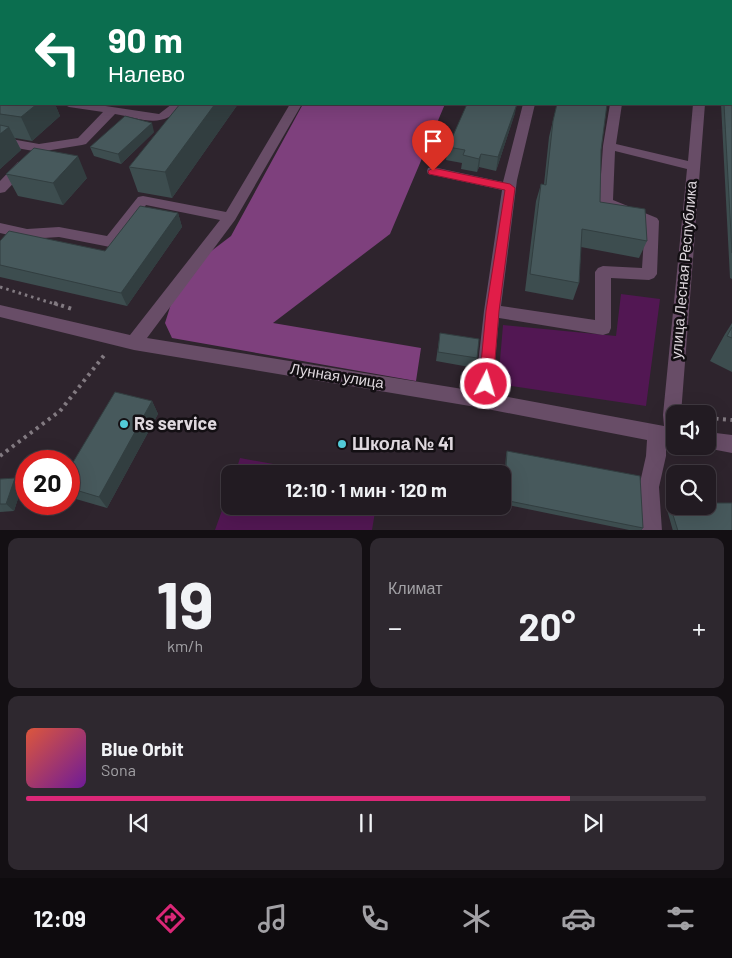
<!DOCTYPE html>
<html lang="ru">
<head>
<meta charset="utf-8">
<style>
	:root { --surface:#221b22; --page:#2e282f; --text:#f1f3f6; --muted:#a2a1a5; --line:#3f3940; --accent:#db2777 }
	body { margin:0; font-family:Barlow,sans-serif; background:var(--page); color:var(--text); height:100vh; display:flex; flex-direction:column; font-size:19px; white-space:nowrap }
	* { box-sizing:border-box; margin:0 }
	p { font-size:16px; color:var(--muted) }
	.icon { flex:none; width:28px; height:28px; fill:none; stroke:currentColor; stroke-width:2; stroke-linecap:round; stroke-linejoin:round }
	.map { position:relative; height:530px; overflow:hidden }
	.details { display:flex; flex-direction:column; gap:8px; padding:8px; background:#130f13; flex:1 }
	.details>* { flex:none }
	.guide { position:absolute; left:0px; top:0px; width:732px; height:105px; box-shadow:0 5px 20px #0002,0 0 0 1px var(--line); background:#0b6e4f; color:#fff; overflow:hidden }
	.fabs { position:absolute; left:666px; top:405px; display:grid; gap:10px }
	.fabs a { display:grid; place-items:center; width:50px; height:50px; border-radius:10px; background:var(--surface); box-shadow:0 5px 20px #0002,0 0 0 1px var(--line); font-size:25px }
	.speed { position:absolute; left:15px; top:450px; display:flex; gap:10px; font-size:25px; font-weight:700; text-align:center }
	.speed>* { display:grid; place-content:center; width:65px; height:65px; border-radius:50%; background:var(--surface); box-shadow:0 5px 20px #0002,0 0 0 1px var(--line); line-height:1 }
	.speed .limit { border:8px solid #d22; background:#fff; color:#111 }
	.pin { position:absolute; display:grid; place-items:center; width:42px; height:42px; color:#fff; margin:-51px -21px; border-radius:50% 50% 50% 0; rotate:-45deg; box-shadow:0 0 5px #0007 }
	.pin .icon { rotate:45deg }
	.me { position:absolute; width:55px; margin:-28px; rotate:5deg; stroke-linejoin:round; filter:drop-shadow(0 0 4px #0008) }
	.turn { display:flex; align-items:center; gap:18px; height:105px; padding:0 25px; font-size:22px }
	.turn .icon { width:65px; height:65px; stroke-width:2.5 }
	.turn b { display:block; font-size:35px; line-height:42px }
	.big { font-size:38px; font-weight:700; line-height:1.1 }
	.details .tile { flex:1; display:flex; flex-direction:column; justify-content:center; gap:8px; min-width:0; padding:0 18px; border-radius:10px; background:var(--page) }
	.details .dial { align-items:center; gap:0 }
	.dial b { font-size:65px; line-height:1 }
	.song { display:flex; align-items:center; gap:15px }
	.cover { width:60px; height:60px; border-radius:8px; background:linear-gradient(135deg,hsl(10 70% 55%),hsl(280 70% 35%)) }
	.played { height:5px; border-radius:2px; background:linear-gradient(90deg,var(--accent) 80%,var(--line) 80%) }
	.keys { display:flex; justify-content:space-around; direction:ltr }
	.heat { display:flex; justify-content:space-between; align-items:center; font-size:28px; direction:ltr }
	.details .tiles { flex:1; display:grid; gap:8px; grid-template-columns:1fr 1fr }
	.tile:last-child { grid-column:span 2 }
	.trip { position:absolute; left:221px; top:465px; width:290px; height:50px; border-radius:10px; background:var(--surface); box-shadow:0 5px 20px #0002,0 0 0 1px var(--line); font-weight:700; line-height:50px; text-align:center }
	.tab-bar { display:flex; height:80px; justify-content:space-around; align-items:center; background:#0e0b0e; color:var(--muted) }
	.tab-bar .icon { width:35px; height:35px }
	.tab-bar .on { color:var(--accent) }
	.tab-bar b { font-size:22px; color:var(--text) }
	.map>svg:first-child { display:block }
	.green { fill:#521753 }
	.forest { fill:#7e407d }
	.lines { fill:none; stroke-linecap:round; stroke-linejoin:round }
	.path-far2 { stroke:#827a81; stroke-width:2.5; stroke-dasharray:2 2.5; stroke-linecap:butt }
	.path-far1 { stroke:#827a81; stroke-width:3; stroke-dasharray:2.5 4; stroke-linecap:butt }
	.path { stroke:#827a81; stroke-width:4; stroke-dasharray:3 4.5; stroke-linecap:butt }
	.minor { fill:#684d67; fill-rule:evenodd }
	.wall { fill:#3d4d4f }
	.shaded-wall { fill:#323e40 }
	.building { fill:#47595c; stroke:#323e40 }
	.route { fill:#e11d48; stroke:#92132f }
	.poi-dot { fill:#52cbd9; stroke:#130f13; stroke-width:2 }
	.labels { text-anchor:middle; stroke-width:5; stroke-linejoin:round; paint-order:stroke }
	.street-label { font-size:15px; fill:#dfd8de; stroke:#130f13 }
	.near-poi-label { font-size:18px; font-weight:bold; fill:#dfd8de; stroke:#130f13; text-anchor:start }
</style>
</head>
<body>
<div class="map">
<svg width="732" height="531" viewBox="0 0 732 531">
	<rect width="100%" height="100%" fill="#2e242d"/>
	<path class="green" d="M621,294L660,299L646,406L498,384L503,325L616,336Z
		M240,458L328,474H235Z
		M230,488V506H376L372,530H215Z"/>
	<path class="forest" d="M359,0H544L546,1H358Z
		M303,104H445L390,234L273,323L421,348L416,381L172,338L165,323L171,304L210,252L231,236Z"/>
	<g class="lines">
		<path class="path-far2" d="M121,0L132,1
			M382,0L393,1
			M38,1L40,0
			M438,1L441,0"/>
		<path class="path-far1" d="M0,287L58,305"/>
		<path class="path" d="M54,303L72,309
			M708,418L732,420
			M0,456L60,411L106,353"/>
		<path class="minor" d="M350,0H360V1H351Z
			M646,0H656V1H647Z
			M704,0H714L715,1H705Z
			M731,23H732V29H731Z
			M0,76H1V83H0Z
			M63,104H92L159,114L172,104H184C164,130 143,119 115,114L86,144L82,145L39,152L0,145V137L39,144L78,138L103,112L69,107Z
			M290,104H302L235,220L147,338L475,391L484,311L502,190L428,174L427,171L428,168L433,167L503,182L523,104H535L517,180L501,306L595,320V272L598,268L603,266L642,268L645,223L601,205L599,202L603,146L610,104H622L616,144L688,161L693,104H705L681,414H675V446L666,444V456L659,487L662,531H642L639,487L646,456L647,440L482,408L134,350L0,317V305L130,335L220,220L146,205L115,246L110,247L59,237L27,239L0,233V223L27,229L59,227L107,236L138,197L143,196L226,212ZM615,151L687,169L663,415L664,426L492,394L499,318L603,335L609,333L611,328V278L649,280L654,278L657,274L659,221L657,218L613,200Z
			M23,161L29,165L28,168L5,192L0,193V181L18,162Z
			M708,432L732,435V453L701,447L708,446Z"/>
	</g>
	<path class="wall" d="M732,35V279L730,278L721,104H731Z
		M0,85L1,104H55L60,116L32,141L15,138L21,150L0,169Z
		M180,104H238L172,198L138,192L129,167Z
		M557,104H607L601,150L600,202L647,241L639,258L581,247L579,283L573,300L525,291L536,201L541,184H544L549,137Z
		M515,113L496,171L479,167L477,172L461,169L462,163L446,160L448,147Z
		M154,132L121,164L94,156L90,147Z
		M6,174L87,178L63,205L18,196Z
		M178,213L182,227L127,306L0,277V241L105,251Z
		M732,323V372L710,361L725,334Z
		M440,333L477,358L475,368L436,361Z
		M152,401L158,414L107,508L69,497V469Z
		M507,451L643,528L641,531H634L503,504L506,455Z
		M0,479L22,486L14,511L0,512Z
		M669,502L732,531H673L666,506Z"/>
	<path class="shaded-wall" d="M0,0H30L31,1H1V24L0,25Z
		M308,0H316V1H307Z
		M37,104H55L60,116L32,141L21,117Z
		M215,104H238L172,198L165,172Z
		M517,104L515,113L496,171L498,157Z
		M152,123L154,132L121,164L118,154Z
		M9,127L21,150L0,169V134Z
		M481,154L479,167L477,172L479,159Z
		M78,156L87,178L63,205L53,183Z
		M178,213L182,227L127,306L121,293Z
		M152,401L158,414L107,508L99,497Z
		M15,478L22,486L14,511L6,504Z"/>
	<path class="building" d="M44,0H85L94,1H42Z
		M280,0H308L307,1H279Z
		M731,34L732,35V55H731Z
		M731,56L732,59V253L724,104H731Z
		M0,85H1V104H37L21,117L0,114Z
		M180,104H215L165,172L129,167Z
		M467,104H517L498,157L481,154L479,159L463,155L465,150L448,147Z
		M557,104H607L601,150L600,202L645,209L647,241L582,229L579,283L530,274L541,184L546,185L553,121Z
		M125,116L152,123L118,154L90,147Z
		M0,125L9,127L0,134Z
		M34,148L78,156L53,183L6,174Z
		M140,206L178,213L121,293L0,265V241L9,231L105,251Z
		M732,327V338L727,336Z
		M440,333L479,339L477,358L438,352Z
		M115,392L152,401L99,497L69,488V469Z
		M507,451L640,476L643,528L504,500Z
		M15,478L6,504H0V479Z
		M669,502H675V506H708V503H732V531H678Z"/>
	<path class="route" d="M433,168L510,184L515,188L499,311L493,384L491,388L486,389L481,388L479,384L486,311L505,190L429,174L428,171Z"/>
	<g class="poi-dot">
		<circle cx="124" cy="424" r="5"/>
		<circle cx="342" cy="444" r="5"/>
	</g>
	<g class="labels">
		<g class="street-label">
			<text transform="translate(684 270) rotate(-85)" y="5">улица Лесная Республика</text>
			<text transform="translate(337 376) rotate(9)" y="5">Лунная улица</text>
		</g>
		<g class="near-poi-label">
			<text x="134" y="430">Rs service</text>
			<text x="352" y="450">Школа № 41</text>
		</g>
	</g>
</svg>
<div class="fabs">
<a><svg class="icon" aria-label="sound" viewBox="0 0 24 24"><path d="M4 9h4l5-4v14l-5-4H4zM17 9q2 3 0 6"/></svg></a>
<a><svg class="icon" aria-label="search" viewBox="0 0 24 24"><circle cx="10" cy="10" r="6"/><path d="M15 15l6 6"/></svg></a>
</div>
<div class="speed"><div class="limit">20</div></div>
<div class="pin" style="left:433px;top:171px;background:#d93025"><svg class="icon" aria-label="arrive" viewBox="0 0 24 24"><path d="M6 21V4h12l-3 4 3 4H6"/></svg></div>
<svg class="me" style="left:486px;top:384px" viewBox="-20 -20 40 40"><circle r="17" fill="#e11d48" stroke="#fff" stroke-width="3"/><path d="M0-11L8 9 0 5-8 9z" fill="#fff"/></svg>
<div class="trip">12:10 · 1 мин · 120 m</div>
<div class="guide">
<div class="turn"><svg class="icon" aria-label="left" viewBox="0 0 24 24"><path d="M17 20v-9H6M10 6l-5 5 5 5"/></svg><div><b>90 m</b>Налево</div></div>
</div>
</div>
<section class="details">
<div class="tiles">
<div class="tile dial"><b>19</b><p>km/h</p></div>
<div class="tile"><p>Климат</p>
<div class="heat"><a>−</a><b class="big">20°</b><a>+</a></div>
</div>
<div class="tile">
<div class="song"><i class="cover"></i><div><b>Blue Orbit</b><p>Sona</p></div></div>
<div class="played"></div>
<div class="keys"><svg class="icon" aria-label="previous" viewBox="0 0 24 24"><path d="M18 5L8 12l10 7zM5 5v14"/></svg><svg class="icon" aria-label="pause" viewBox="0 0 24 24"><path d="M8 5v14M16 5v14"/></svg><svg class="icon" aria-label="next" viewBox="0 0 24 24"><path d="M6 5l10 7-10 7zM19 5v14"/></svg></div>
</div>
</div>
</section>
<nav class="tab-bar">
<b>12:09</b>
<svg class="icon on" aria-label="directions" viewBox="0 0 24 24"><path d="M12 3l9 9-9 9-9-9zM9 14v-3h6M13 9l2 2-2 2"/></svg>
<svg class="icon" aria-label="music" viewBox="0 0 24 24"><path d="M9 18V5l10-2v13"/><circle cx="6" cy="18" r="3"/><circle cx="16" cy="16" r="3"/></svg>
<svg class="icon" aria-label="phone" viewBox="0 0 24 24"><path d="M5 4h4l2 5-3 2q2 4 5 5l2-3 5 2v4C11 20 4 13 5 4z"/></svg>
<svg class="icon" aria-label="climate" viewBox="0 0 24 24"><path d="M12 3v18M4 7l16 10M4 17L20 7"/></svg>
<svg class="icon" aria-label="car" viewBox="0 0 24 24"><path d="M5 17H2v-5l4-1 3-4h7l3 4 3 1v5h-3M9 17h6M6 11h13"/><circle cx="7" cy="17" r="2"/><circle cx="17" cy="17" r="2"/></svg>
<svg class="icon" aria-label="filters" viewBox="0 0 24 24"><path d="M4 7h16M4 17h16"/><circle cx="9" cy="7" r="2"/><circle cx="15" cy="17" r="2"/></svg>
</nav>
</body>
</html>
